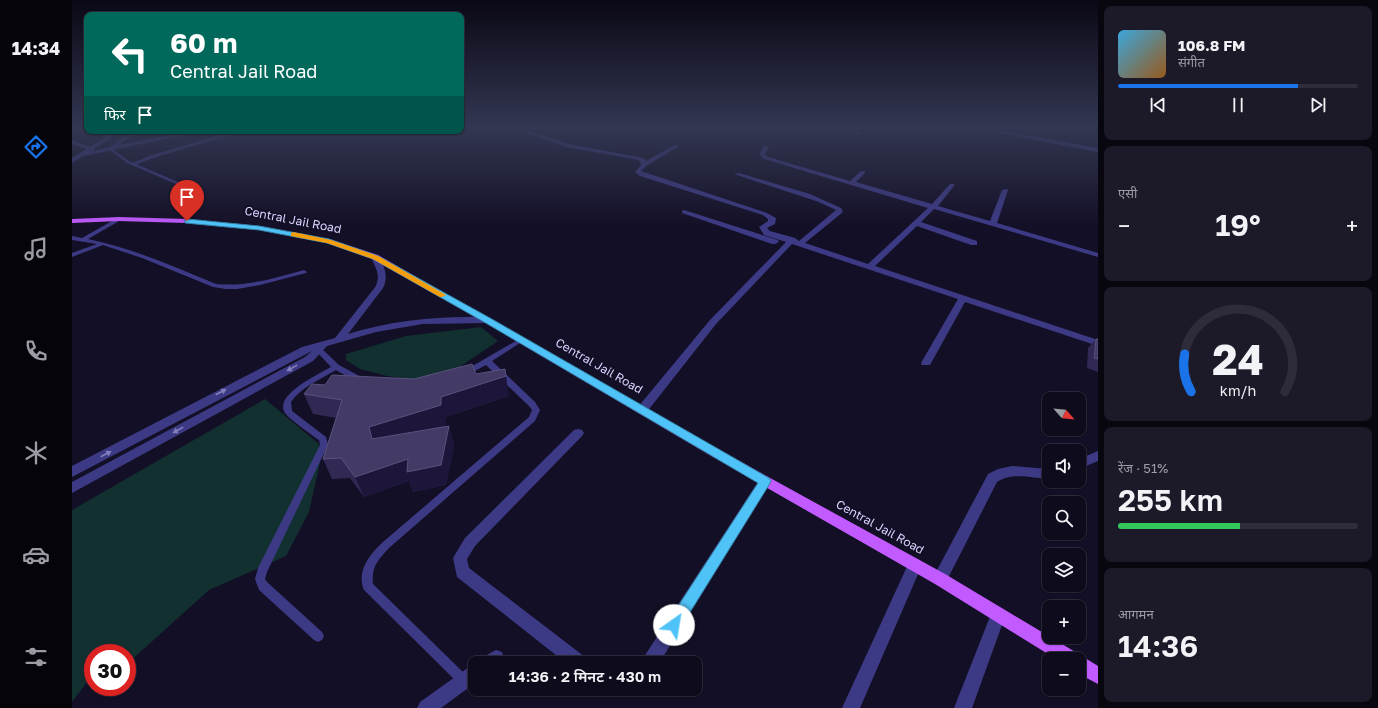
<!DOCTYPE html>
<html lang="hi">
<head>
<meta charset="utf-8">
<style>
	:root { --surface:#0e0b1c; --page:#1c1929; --text:#f1f3f6; --muted:#9b9ba3; --line:#2e2b3b; --accent:#1a73e8 }
	body { margin:0; font-family:"Golos Text","Noto Sans Devanagari",sans-serif; background:var(--page); color:var(--text); height:100vh; display:flex; flex-direction:column; font-size:15px; white-space:nowrap }
	* { box-sizing:border-box; margin:0 }
	p { font-size:13px; color:var(--muted) }
	.icon { flex:none; width:22px; height:22px; fill:none; stroke:currentColor; stroke-width:2; stroke-linecap:round; stroke-linejoin:round }
	.map { position:relative; flex:1; overflow:hidden }
	.sheet { display:flex; flex-direction:column; gap:6px; padding:6px; background:#08060f; width:280px }
	.sheet>* { flex:none }
	.top-card { position:absolute; left:12px; top:12px; width:380px; height:122px; border-radius:8px; box-shadow:0 1px 3px #0004,0 0 0 1px var(--line); background:#00695c; color:#fff; overflow:hidden }
	.needle { width:26px; rotate:117deg }
	.buttons { position:absolute; left:970px; top:392px; display:grid; gap:8px }
	.buttons a { display:grid; place-items:center; width:44px; height:44px; border-radius:8px; background:var(--surface); box-shadow:0 1px 3px #0004,0 0 0 1px var(--line); font-size:20px }
	.speed { position:absolute; left:12px; top:644px; display:flex; gap:8px; font-size:20px; font-weight:700; text-align:center }
	.speed>* { display:grid; place-content:center; width:52px; height:52px; border-radius:50%; background:var(--surface); box-shadow:0 1px 3px #0004,0 0 0 1px var(--line); line-height:1 }
	.speed .limit { border:6px solid #d22; background:#fff; color:#111 }
	.pin { position:absolute; display:grid; place-items:center; width:34px; height:34px; color:#fff; margin:-41px -17px; border-radius:50% 50% 50% 0; rotate:-45deg; box-shadow:0 0 4px #0007 }
	.pin .icon { rotate:45deg }
	.me { position:absolute; width:44px; margin:-22px; rotate:32deg; stroke-linejoin:round; filter:drop-shadow(0 0 3px #0008) }
	.turn { display:flex; align-items:center; gap:14px; height:84px; padding:0 20px; font-size:18px }
	.turn .icon { width:52px; height:52px; stroke-width:2.5 }
	.turn b { display:block; font-size:28px; line-height:34px }
	.then { display:flex; align-items:center; height:38px; padding:0 20px; background:#0003; gap:8px; font-size:15px }
	.big { font-size:30px; font-weight:600; line-height:1.1 }
	.sheet .tile { flex:1; display:flex; flex-direction:column; justify-content:center; gap:6px; min-width:0; padding:0 14px; border-radius:8px; background:var(--page) }
	.sheet .dial { align-items:center; gap:0 }
	.dial svg { height:104px; overflow:visible; fill:none; stroke:var(--line); stroke-width:7; stroke-linecap:round; text-anchor:middle }
	.dial text { fill:var(--text); stroke:none }
	.song { display:flex; align-items:center; gap:12px }
	.cover { width:48px; height:48px; border-radius:6px; background:linear-gradient(135deg,hsl(200 70% 55%),hsl(30 70% 35%)) }
	.played { height:4px; border-radius:2px; background:linear-gradient(90deg,var(--accent) 75%,var(--line) 75%) }
	.keys { display:flex; justify-content:space-around; direction:ltr }
	.heat { display:flex; justify-content:space-between; align-items:center; font-size:22px; direction:ltr }
	.charge { height:6px; border-radius:3px; background:linear-gradient(90deg,#34c759 51%,var(--line) 0) }
	.trip { position:absolute; left:396px; top:656px; width:234px; height:40px; border-radius:8px; background:var(--surface); box-shadow:0 1px 3px #0004,0 0 0 1px var(--line); font-weight:600; line-height:40px; text-align:center }
	main { display:flex; flex:1; min-height:0 }
	.dock { display:flex; flex-direction:column; width:72px; justify-content:space-around; align-items:center; background:#06040b; color:var(--muted) }
	.dock .icon { width:28px; height:28px }
	.dock .selected { color:var(--accent) }
	.dock b { font-size:18px; color:var(--text) }
	.map>svg:first-child { display:block }
	.green { fill:#12302f }
	.lines { fill:none; stroke-linecap:round; stroke-linejoin:round }
	.service { fill:#3d3a85; fill-rule:evenodd }
	.minor { fill:#3d3a85; fill-rule:evenodd }
	.tertiary { fill:#3d3a85; fill-rule:evenodd }
	.primary { fill:#c25bff; fill-rule:evenodd }
	.wall { fill:#312854 }
	.shaded-wall { fill:#1d163a }
	.building { fill:#433a66; stroke:#5a527e }
	.oneway { fill:#837fbc }
	.route { fill:#4fc3f7; stroke:#337fa1 }
	.slow { fill:#f59e0b }
	.labels { text-anchor:middle; stroke-width:4; stroke-linejoin:round; paint-order:stroke }
	.street-label { font-size:12px; fill:#d9d4ff; stroke:#130f26 }
</style>
</head>
<body>
<main>
<nav class="dock">
<b>14:34</b>
<svg class="icon selected" aria-label="directions" viewBox="0 0 24 24"><path d="M12 3l9 9-9 9-9-9zM9 14v-3h6M13 9l2 2-2 2"/></svg>
<svg class="icon" aria-label="music" viewBox="0 0 24 24"><path d="M9 18V5l10-2v13"/><circle cx="6" cy="18" r="3"/><circle cx="16" cy="16" r="3"/></svg>
<svg class="icon" aria-label="phone" viewBox="0 0 24 24"><path d="M5 4h4l2 5-3 2q2 4 5 5l2-3 5 2v4C11 20 4 13 5 4z"/></svg>
<svg class="icon" aria-label="climate" viewBox="0 0 24 24"><path d="M12 3v18M4 7l16 10M4 17L20 7"/></svg>
<svg class="icon" aria-label="car" viewBox="0 0 24 24"><path d="M5 17H2v-5l4-1 3-4h7l3 4 3 1v5h-3M9 17h6M6 11h13"/><circle cx="7" cy="17" r="2"/><circle cx="17" cy="17" r="2"/></svg>
<svg class="icon" aria-label="filters" viewBox="0 0 24 24"><path d="M4 7h16M4 17h16"/><circle cx="9" cy="7" r="2"/><circle cx="15" cy="17" r="2"/></svg>
</nav>
<div class="map">
<svg width="1026" height="708" viewBox="0 0 1026 708">
	<rect width="100%" height="100%" fill="#130f26"/>
	<path class="green" d="M409,327L426,341L386,368L345,380L315,376L288,369L274,360V354L334,336Z
		M193,399L247,444L248,463L237,512L214,556L137,590L55,664V653H21V674L0,702V510Z"/>
	<g class="lines">
		<path class="service" d="M39,148L57,161L120,188L116,189L55,163L38,150L37,149Z
			M47,217L50,219L49,220L16,239C61,248 102,267 144,284C175,287 203,278 232,270L235,272L234,273L188,285L165,289H154L141,287L70,258L31,245L0,257V253L25,244L0,240V236L10,238Z
			M449,338L451,339L452,340L451,341L420,361L463,402L468,410L463,421L317,548C306,560 299,567 301,584L396,677L398,681L396,685L392,687L388,685L292,590C284,571 298,554 311,542L457,417L460,410L457,406L414,365L397,374H391L390,372L391,370L404,364Z
			M245,348H249L267,365L291,378L292,380L291,382H285L264,370C249,379 229,387 219,402L220,411L254,437L256,445L195,572L193,579L195,582L250,632L252,636L250,640L246,642L242,640L187,590L183,579L186,568L248,445L247,440C240,435 217,419 213,413C201,395 247,374 259,367L245,352L244,350Z"/>
		<path class="minor" d="M438,127H446L497,144L572,158L574,161L602,145H606V147L574,166L569,171L695,213L704,218L703,224L695,228L698,231L723,238L727,241L764,210L747,202L662,174L667,173L738,194L769,208L771,212L733,243L796,264L856,208L692,159L687,154L692,146L697,147L693,154L696,157L778,181L789,171H793V173L784,182L860,204L878,184H882V186L866,206L918,221L930,190L935,189L936,190L925,223L1026,253V257L862,209L849,222L905,241V245H899L845,226L803,266L1026,340V346L893,302L858,365H850L849,363L886,299L720,244L644,324L574,413H566L564,410L566,407L638,320L714,242L692,235L687,227L696,221V219L691,215L568,176L563,172L569,165L567,160L494,147Z
			M514,127H522L509,133L506,131Z
			M530,127H539L544,130L541,132Z
			M741,127H747L742,131H738L737,130Z
			M765,127H774L790,133L787,135Z
			M896,127H909L1026,148V152Z
			M65,131H74L59,136L47,145L120,131H131L12,156L10,155V153L20,151L0,144V140L22,148L23,149L21,151L38,147L55,134Z
			M162,131H171L84,157L63,165L58,164L80,155Z
			M612,210L706,240L707,242L703,244H700L610,213V211Z
			M300,255H306C312,266 317,276 311,288L276,334C315,322 355,317 396,317C403,317 415,315 420,320L415,323L351,324L304,332L255,346L241,361L0,493V482L233,357L240,351L0,477V466L230,347L263,338L304,286L306,278L305,271L299,257Z
			M506,429L510,430L512,433L510,436L403,546L395,559L397,568L513,657L515,663H494L385,577L381,558L393,538L502,430Z
			M1026,451V461L1007,469V459Z
			M940,466L977,469V479C960,478 940,472 925,482L873,584L868,586L863,584L861,579L863,574L916,474L926,469Z
			M693,476L697,477L699,481L697,485L591,657L586,663H568L689,477Z
			M843,558L848,560L850,565L788,708H770L838,560Z
			M926,606L931,609L934,614L900,708H882L921,609Z
			M424,650L430,652L432,658L430,663H409L411,657Z
			M403,665V683L369,708H345L348,702L397,667Z"/>
		<path class="tertiary" d="M43,131H50L0,163V158Z"/>
		<path class="primary" d="M47,217L115,219L187,226L257,239L306,255L649,451L873,574L1005,653L1006,656L1013,658L1026,666V684L1007,674V659H984L863,584L641,457L412,322L300,259L255,243L187,230L115,223L47,221L0,223V219Z"/>
	</g>
	<path class="wall" d="M1024,339H1026V372L1015,368L1016,348Z
		M404,374L437,396L374,417V425L365,428L377,426L382,446L374,485L341,492L337,481L292,497L278,478L260,479L251,459L264,418L241,414L232,394L253,385Z"/>
	<path class="shaded-wall" d="M434,376L437,396L374,417V425L304,447L300,439L297,427L369,397Z
		M377,426L382,446L374,485L341,492L337,481L292,497L283,477Z"/>
	<path class="building" d="M1024,339H1026V359L1022,358Z
		M400,364L404,374L433,369L434,376L369,397V405L297,427L300,439L377,426L369,465L335,472L336,459L283,477L269,458L251,459L270,400L232,394L240,384L253,385L260,375L342,379Z"/>
	<defs><path id="oneway-solid" d="M-6-.8H1V-3.2L6.5 0L1 3.2V.8H-6Z"/></defs>
	<g class="oneway">
		<use href="#oneway-solid" transform="translate(220 368) rotate(151)"/>
		<use href="#oneway-solid" transform="translate(149 392) rotate(-28)"/>
		<use href="#oneway-solid" transform="translate(106 430) rotate(151)"/>
		<use href="#oneway-solid" transform="translate(34 454) rotate(-28)"/>
	</g>
	<linearGradient id="sky" x2="0" y2="1"><stop stop-color="#0a0815"/><stop offset="0.56" stop-color="#333752"/><stop offset="1" stop-color="#333752" stop-opacity="0"/></linearGradient>
	<rect width="1026" height="227" fill="url(#sky)"/>
	<path class="route" d="M115,219L187,226L257,239L306,256L418,318L697,478L699,481L697,485L607,630L602,632L597,630L594,625L597,620L686,483L412,322L301,259L255,243L187,230L113,223V220Z"/>
	<path class="slow" d="M221,232L259,240L306,256L374,295L370,297H368L301,259L255,243L219,236V233Z"/>
	<g class="labels">
		<g class="street-label">
			<text transform="translate(221 220) rotate(11)" y="4">Central Jail Road</text>
			<text transform="translate(527 366) rotate(30)" y="4">Central Jail Road</text>
			<text transform="translate(808 527) rotate(29)" y="4">Central Jail Road</text>
		</g>
	</g>
</svg>
<div class="buttons">
<a><svg class="needle" viewBox="-14 -14 28 28"><path d="M0-13l5 13h-10z" fill="#e53935"/><path d="M0 13l5-13h-10z" fill="#9b9ba3"/></svg></a>
<a><svg class="icon" aria-label="sound" viewBox="0 0 24 24"><path d="M4 9h4l5-4v14l-5-4H4zM17 9q2 3 0 6"/></svg></a>
<a><svg class="icon" aria-label="search" viewBox="0 0 24 24"><circle cx="10" cy="10" r="6"/><path d="M15 15l6 6"/></svg></a>
<a><svg class="icon" aria-label="layers" viewBox="0 0 24 24"><path d="M12 4l9 5-9 5-9-5zM3 14l9 5 9-5"/></svg></a>
<a>+</a>
<a>−</a>
</div>
<div class="speed"><div class="limit">30</div></div>
<div class="pin" style="left:115px;top:221px;background:#d93025"><svg class="icon" aria-label="arrive" viewBox="0 0 24 24"><path d="M6 21V4h12l-3 4 3 4H6"/></svg></div>
<svg class="me" style="left:602px;top:625px" viewBox="-20 -20 40 40"><circle r="19" fill="#fff"/><path d="M0-13L10 11 0 6-10 11z" fill="#4fc3f7"/></svg>
<div class="trip">14:36 · 2 मिनट · 430 m</div>
<div class="top-card">
<div class="turn"><svg class="icon" aria-label="left" viewBox="0 0 24 24"><path d="M17 20v-9H6M10 6l-5 5 5 5"/></svg><div><b>60 m</b>Central Jail Road</div></div>
<div class="then">फिर<svg class="icon" aria-label="arrive" viewBox="0 0 24 24"><path d="M6 21V4h12l-3 4 3 4H6"/></svg></div>
</div>
</div>
<section class="sheet">
<div class="tile">
<div class="song"><i class="cover"></i><div><b>106.8 FM</b><p>संगीत</p></div></div>
<div class="played"></div>
<div class="keys"><svg class="icon" aria-label="previous" viewBox="0 0 24 24"><path d="M18 5L8 12l10 7zM5 5v14"/></svg><svg class="icon" aria-label="pause" viewBox="0 0 24 24"><path d="M8 5v14M16 5v14"/></svg><svg class="icon" aria-label="next" viewBox="0 0 24 24"><path d="M6 5l10 7-10 7zM19 5v14"/></svg></div>
</div>
<div class="tile"><p>एसी</p>
<div class="heat"><a>−</a><b class="big">19°</b><a>+</a></div>
</div>
<div class="tile dial"><svg viewBox="0 0 100 80">
<path d="M14 69A42 42 0 1 1 86 69"/>
<path d="M14 69A42 42 0 0 1 9 40" stroke="#1a73e8"/>
<text x="50" y="56" font-size="32" font-weight="700">24</text>
<text x="50" y="72" font-size="11">km/h</text>
</svg></div>
<div class="tile"><p>रेंज · 51%</p><b class="big">255 km</b><div class="charge"></div></div>
<div class="tile"><p>आगमन</p><b class="big">14:36</b></div>
</section>
</main>
</body>
</html>
